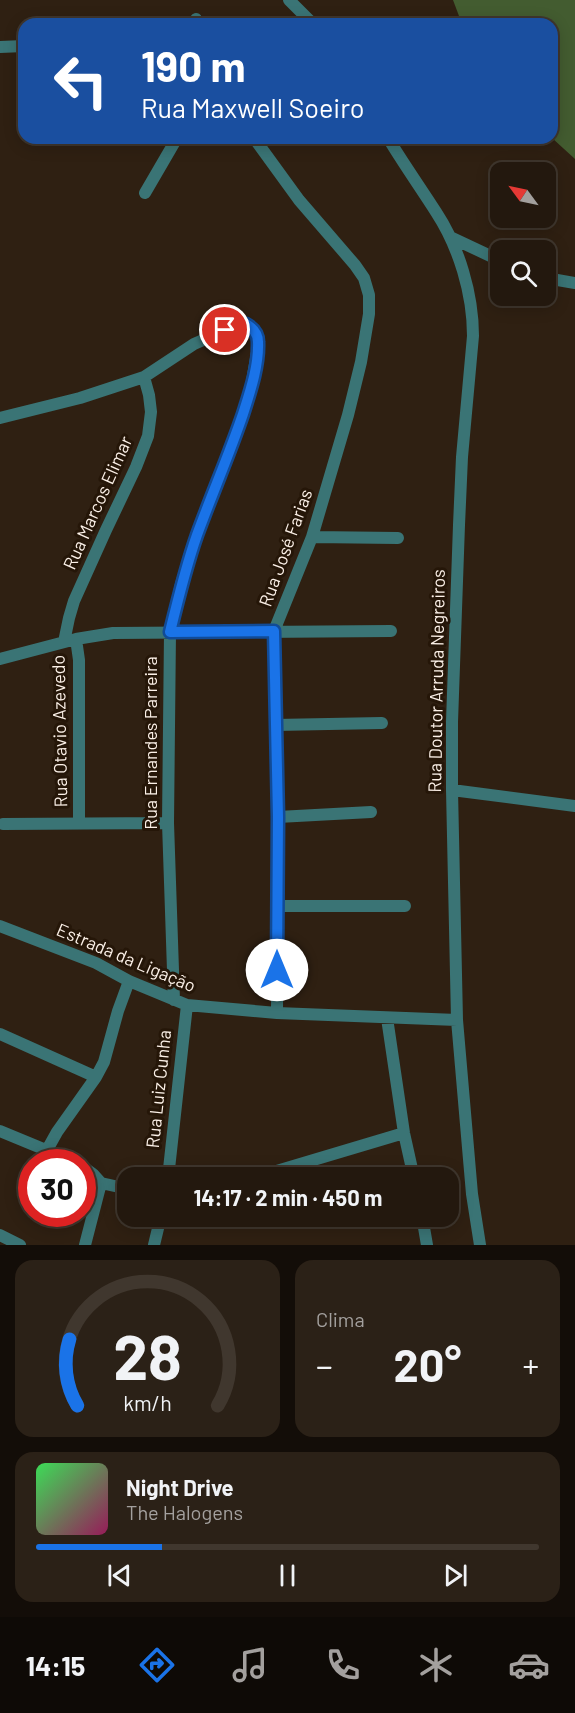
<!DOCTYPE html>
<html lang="pt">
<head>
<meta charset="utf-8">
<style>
	:root { --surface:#23180e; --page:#2b2117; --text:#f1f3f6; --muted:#a3a09e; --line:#40372e; --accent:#1a73e8 }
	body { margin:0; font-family:Barlow,sans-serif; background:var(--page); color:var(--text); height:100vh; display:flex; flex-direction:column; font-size:22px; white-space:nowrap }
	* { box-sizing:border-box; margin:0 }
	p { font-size:20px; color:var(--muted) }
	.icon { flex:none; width:33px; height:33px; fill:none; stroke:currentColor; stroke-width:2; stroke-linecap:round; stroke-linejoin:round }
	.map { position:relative; height:1245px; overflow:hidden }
	.side { display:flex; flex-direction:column; gap:15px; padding:15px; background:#130d08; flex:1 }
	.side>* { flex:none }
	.guide { position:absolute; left:18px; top:18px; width:540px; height:126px; border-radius:18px; box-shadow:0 3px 15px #0003,0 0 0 2px var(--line); background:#1a4fa0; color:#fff; overflow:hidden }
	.needle { width:39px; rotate:303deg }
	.tools { position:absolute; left:490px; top:162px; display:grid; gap:12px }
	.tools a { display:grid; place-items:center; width:66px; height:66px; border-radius:12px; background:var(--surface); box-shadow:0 3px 15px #0003,0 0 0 2px var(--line); font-size:30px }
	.speed { position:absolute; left:18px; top:1149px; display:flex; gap:12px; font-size:30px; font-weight:700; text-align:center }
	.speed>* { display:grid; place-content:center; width:78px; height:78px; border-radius:50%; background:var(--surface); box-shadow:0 3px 15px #0003,0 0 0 2px var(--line); line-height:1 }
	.speed .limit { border:9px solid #d22; background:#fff; color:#111 }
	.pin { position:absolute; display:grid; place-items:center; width:51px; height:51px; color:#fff; margin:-26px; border:3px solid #fff; border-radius:50%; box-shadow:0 2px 6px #0007 }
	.me { position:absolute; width:66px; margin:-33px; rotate:0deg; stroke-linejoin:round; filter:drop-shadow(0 0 4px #0008) }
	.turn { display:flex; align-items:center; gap:21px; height:126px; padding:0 24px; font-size:27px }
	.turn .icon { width:78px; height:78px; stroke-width:2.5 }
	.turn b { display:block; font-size:42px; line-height:51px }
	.big { font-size:45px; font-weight:700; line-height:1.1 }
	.side .widget { flex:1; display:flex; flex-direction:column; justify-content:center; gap:9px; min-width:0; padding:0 21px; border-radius:18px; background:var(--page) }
	.side .dial { align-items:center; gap:0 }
	.dial svg { height:156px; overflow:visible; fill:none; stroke:var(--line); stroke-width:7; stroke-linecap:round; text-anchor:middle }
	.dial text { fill:var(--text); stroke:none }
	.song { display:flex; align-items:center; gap:18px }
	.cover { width:72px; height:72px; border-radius:9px; background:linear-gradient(135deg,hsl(130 70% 55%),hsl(330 70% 35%)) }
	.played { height:6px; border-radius:3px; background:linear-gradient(90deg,var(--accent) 25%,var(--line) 25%) }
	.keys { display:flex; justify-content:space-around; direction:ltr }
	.heat { display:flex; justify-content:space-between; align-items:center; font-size:33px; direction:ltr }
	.side .tiles { flex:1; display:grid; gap:15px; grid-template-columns:1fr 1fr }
	.widget:last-child { grid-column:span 2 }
	.trip { position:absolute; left:117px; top:1167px; width:342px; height:60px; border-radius:18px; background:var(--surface); box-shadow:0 3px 15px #0003,0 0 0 2px var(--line); font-weight:700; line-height:60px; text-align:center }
	.menu { display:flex; height:96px; justify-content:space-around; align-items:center; background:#0e0a06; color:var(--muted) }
	.menu .icon { width:42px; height:42px }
	.menu .selected { color:var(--accent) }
	.menu b { font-size:27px; color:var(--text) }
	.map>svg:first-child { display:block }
	.forest { fill:#435c30 }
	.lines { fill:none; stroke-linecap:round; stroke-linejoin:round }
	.minor { stroke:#3a7475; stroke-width:12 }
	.route-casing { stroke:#114b97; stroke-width:15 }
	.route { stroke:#1a73e8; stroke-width:10 }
	.labels { text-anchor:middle; stroke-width:6; stroke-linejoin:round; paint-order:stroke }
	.street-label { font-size:18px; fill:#fcf1e8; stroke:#251608 }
</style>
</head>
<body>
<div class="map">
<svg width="575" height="1245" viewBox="0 0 575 1245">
	<rect width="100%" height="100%" fill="#2f2012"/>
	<path class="forest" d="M453,0H575V159L552,138V24H462Z"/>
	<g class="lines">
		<path class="minor" d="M289,0L313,24
			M193,24L196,19
			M0,47L24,46
			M254,138L299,200L355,265L364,278L369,295V314L361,362L348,415L312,537L274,631L278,817L277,1013
			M388,138C403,163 420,187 436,212C459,247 473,294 473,336L462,457L459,525L452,722V790L457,1020L472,1194L480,1245
			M145,193L177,138
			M450,237L501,261
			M546,278L575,283
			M0,418L80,398L144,377L194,344L235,326L240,324L249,326L255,331L257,337V352L251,387L239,425L196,537L181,584L170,632L168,823L174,1000
			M312,537L398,538
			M76,639L79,660V823
			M64,642L69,618L74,601L106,530L136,467L148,436L151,412L149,395L144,377
			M0,659L76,639L113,633L391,631
			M275,725L382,723
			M452,790L575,806
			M278,817L371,812
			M3,824L168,823
			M277,906H405
			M0,926L96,963L129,981L187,1005L277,1013L457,1020
			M387,1018L404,1133L414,1178
			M0,1034L96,1077
			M0,1131L75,1162
			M47,1150L57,1132L96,1077L104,1062L118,1011L129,981
			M82,1166L93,1174L101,1183L128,1189
			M168,1178L187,1005
			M253,1178L404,1133
			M422,1216L427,1245
			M0,1235L20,1245
			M85,1245L101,1183
			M154,1245L161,1216"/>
	</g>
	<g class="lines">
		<defs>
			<path id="route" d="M225,330L235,326L246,324C253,328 258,334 258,342C259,366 250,392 243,414C229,455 212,494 197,535C186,566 178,599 170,632L274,631L278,817L277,970"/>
		</defs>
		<use href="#route" class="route-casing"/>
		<use href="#route" class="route"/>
	</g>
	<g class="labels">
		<g class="street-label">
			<text transform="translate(98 503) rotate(-66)" y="6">Rua Marcos Elimar</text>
			<text transform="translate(286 548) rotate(-70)" y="6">Rua José Farias</text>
			<text transform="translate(437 681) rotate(-89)" y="6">Rua Doutor Arruda Negreiros</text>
			<text transform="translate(60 731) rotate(-91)" y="6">Rua Otavio Azevedo</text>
			<text transform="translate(151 743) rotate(-90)" y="6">Rua Ernandes Parreira</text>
			<text transform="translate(126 958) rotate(23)" y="6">Estrada da Ligação</text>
			<text transform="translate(159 1089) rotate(-84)" y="6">Rua Luiz Cunha</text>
		</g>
	</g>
</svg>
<div class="tools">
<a><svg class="needle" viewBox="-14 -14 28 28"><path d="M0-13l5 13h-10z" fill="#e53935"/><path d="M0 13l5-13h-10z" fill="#a3a09e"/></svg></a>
<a><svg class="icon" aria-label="search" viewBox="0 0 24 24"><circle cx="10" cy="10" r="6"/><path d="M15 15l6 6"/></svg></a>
</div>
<div class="speed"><div class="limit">30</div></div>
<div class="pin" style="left:225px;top:330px;background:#d93025"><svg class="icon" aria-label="arrive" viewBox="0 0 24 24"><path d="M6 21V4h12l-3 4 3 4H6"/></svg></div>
<svg class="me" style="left:277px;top:970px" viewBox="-20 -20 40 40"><circle r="19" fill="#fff"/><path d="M0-13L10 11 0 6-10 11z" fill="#1a73e8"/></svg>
<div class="trip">14:17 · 2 min · 450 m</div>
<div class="guide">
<div class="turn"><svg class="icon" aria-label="left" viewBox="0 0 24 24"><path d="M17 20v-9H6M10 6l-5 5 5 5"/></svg><div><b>190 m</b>Rua Maxwell Soeiro</div></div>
</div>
</div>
<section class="side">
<div class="tiles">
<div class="widget dial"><svg viewBox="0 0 100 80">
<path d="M14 69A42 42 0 1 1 86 69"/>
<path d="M14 69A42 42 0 0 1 10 35" stroke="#1a73e8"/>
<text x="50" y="56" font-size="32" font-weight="700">28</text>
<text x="50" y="72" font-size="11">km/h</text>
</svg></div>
<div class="widget"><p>Clima</p>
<div class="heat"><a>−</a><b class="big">20°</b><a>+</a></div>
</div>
<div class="widget">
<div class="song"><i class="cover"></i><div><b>Night Drive</b><p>The Halogens</p></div></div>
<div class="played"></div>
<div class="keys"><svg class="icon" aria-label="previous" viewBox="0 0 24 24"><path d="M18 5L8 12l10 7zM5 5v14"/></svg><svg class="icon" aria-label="pause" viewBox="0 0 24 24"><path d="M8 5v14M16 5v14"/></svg><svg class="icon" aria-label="next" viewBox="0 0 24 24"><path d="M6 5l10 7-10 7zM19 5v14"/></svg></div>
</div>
</div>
</section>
<nav class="menu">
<b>14:15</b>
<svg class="icon selected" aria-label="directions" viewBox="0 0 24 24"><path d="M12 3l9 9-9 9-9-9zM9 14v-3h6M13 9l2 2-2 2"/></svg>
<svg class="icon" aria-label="music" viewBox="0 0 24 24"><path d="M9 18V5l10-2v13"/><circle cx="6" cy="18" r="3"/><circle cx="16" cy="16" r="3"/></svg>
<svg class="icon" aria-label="phone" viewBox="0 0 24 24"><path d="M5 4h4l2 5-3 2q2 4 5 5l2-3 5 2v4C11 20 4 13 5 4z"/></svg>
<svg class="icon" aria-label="climate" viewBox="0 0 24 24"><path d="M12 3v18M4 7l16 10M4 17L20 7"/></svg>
<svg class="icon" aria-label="car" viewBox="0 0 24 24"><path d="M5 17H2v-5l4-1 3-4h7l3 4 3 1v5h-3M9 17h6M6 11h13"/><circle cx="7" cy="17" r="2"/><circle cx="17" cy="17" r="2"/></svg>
</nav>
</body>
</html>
